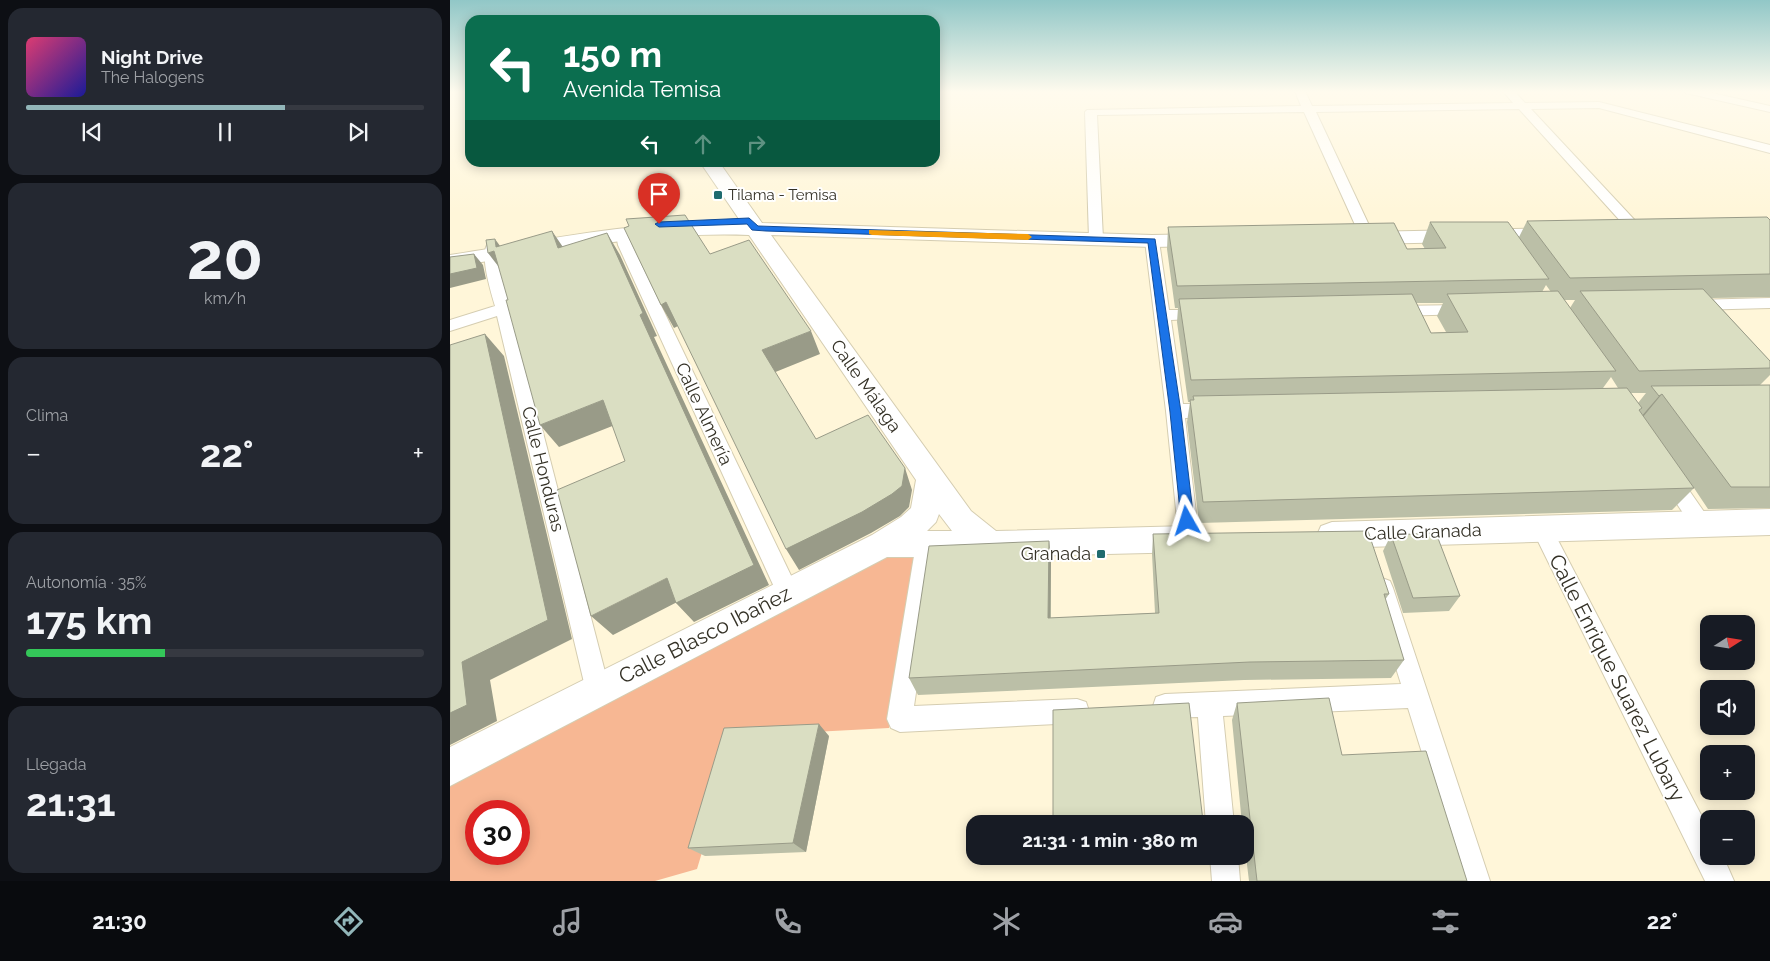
<!DOCTYPE html>
<html lang="es">
<head>
<meta charset="utf-8">
<style>
	:root { --surface:#171b24; --page:#242831; --text:#f1f3f6; --muted:#9ea1a6; --line:#363941; --accent:#92b6b9 }
	body { margin:0; font-family:Raleway,sans-serif; background:var(--page); color:var(--text); height:100vh; display:flex; flex-direction:column; font-size:19px; white-space:nowrap }
	* { box-sizing:border-box; margin:0 }
	p { font-size:16px; color:var(--muted) }
	.icon { flex:none; width:28px; height:28px; fill:none; stroke:currentColor; stroke-width:2; stroke-linecap:round; stroke-linejoin:round }
	.map { position:relative; flex:1; overflow:hidden }
	.panel { display:flex; flex-direction:column; gap:8px; padding:8px; background:#0d0f14; width:450px }
	.panel>* { flex:none }
	.banner { position:absolute; left:15px; top:15px; width:475px; height:152px; border-radius:15px; box-shadow:0 2px 12px #0003; background:#0b6e4f; color:#fff; overflow:hidden }
	.needle { width:32px; rotate:78deg }
	.controls { position:absolute; left:1250px; top:615px; display:grid; gap:10px }
	.controls a { display:grid; place-items:center; width:55px; height:55px; border-radius:10px; background:var(--surface); box-shadow:0 2px 12px #0003; font-size:25px }
	.speed { position:absolute; left:15px; top:800px; display:flex; gap:10px; font-size:25px; font-weight:700; text-align:center }
	.speed>* { display:grid; place-content:center; width:65px; height:65px; border-radius:50%; background:var(--surface); box-shadow:0 2px 12px #0003; line-height:1 }
	.speed .limit { border:8px solid #d22; background:#fff; color:#111 }
	.pin { position:absolute; display:grid; place-items:center; width:42px; height:42px; color:#fff; margin:-51px -21px; border-radius:50% 50% 50% 0; rotate:-45deg; box-shadow:0 0 5px #0007 }
	.pin .icon { rotate:45deg }
	.me { position:absolute; width:55px; margin:-28px; rotate:354deg; stroke-linejoin:round; filter:drop-shadow(0 0 4px #0008) }
	.turn { display:flex; align-items:center; gap:18px; height:105px; padding:0 15px; font-size:22px }
	.turn .icon { width:65px; height:65px; stroke-width:2.5 }
	.turn b { display:block; font-size:35px; line-height:42px }
	.lanes { display:flex; align-items:center; height:48px; padding:0 15px; background:#0003; justify-content:center; gap:25px; direction:ltr }
	.lanes .off { opacity:.35 }
	.big { font-size:38px; font-weight:700; line-height:1.1 }
	.panel .widget { flex:1; display:flex; flex-direction:column; justify-content:center; gap:8px; min-width:0; padding:0 18px; border-radius:15px; background:var(--page) }
	.panel .dial { align-items:center; gap:0 }
	.dial b { font-size:65px; line-height:1 }
	.song { display:flex; align-items:center; gap:15px }
	.cover { width:60px; height:60px; border-radius:8px; background:linear-gradient(135deg,hsl(340 70% 55%),hsl(240 70% 35%)) }
	.played { height:5px; border-radius:2px; background:linear-gradient(90deg,var(--accent) 65%,var(--line) 65%) }
	.keys { display:flex; justify-content:space-around; direction:ltr }
	.heat { display:flex; justify-content:space-between; align-items:center; font-size:28px; direction:ltr }
	.charge { height:8px; border-radius:4px; background:linear-gradient(90deg,#34c759 35%,var(--line) 0) }
	.trip { position:absolute; left:516px; top:815px; width:288px; height:50px; border-radius:15px; background:var(--surface); box-shadow:0 2px 12px #0003; font-weight:700; line-height:50px; text-align:center }
	.dock { display:flex; height:80px; justify-content:space-around; align-items:center; background:#090b0e; color:var(--muted) }
	.dock .icon { width:35px; height:35px }
	.dock .current { color:var(--accent) }
	.dock b { font-size:22px; color:var(--text) }
	main { display:flex; flex:1; min-height:0 }
	.map>svg:first-child { display:block }
	.green { fill:#f7b793; fill-rule:evenodd }
	.lines { fill:none; stroke-linecap:round; stroke-linejoin:round }
	.street-casing { stroke:#d5cdb1; stroke-width:2 }
	.secondary-casing { stroke:#d5cdb1; stroke-width:2 }
	.street { fill:#fff; fill-rule:evenodd }
	.secondary { fill:#fff; fill-rule:evenodd }
	.wall { fill:#bbbfa7; fill-rule:evenodd }
	.shaded-wall { fill:#999b88 }
	.building { fill:#dadec2; stroke:#999b88 }
	.route { fill:#1a73e8; stroke:#114b97 }
	.slow { fill:#f59e0b }
	.poi-dot { fill:#1f6b6e; stroke:#fff; stroke-width:2 }
	.labels { text-anchor:middle; stroke-width:4; stroke-linejoin:round; paint-order:stroke }
	.far-poi-label { font-size:15px; fill:#343126; stroke:#fff; text-anchor:start }
	.street-label { font-size:18px; fill:#343126; stroke:#fff }
	.poi-label { font-size:18px; fill:#343126; stroke:#fff; text-anchor:end }
	.near-street-label { font-size:21px; fill:#343126; stroke:#fff }
</style>
</head>
<body>
<main>
<section class="panel">
<div class="widget">
<div class="song"><i class="cover"></i><div><b>Night Drive</b><p>The Halogens</p></div></div>
<div class="played"></div>
<div class="keys"><svg class="icon" aria-label="previous" viewBox="0 0 24 24"><path d="M18 5L8 12l10 7zM5 5v14"/></svg><svg class="icon" aria-label="pause" viewBox="0 0 24 24"><path d="M8 5v14M16 5v14"/></svg><svg class="icon" aria-label="next" viewBox="0 0 24 24"><path d="M6 5l10 7-10 7zM19 5v14"/></svg></div>
</div>
<div class="widget dial"><b>20</b><p>km/h</p></div>
<div class="widget"><p>Clima</p>
<div class="heat"><a>−</a><b class="big">22°</b><a>+</a></div>
</div>
<div class="widget"><p>Autonomía · 35%</p><b class="big">175 km</b><div class="charge"></div></div>
<div class="widget"><p>Llegada</p><b class="big">21:31</b></div>
</section>
<div class="map">
<svg width="1320" height="881" viewBox="0 0 1320 881">
	<rect width="100%" height="100%" fill="#fff6d9"/>
	<path class="green" d="M468,551L439,728L287,736L247,869L205,881H0V784L442,552ZM26,811H69V854H26Z"/>
	<g class="lines">
		<defs>
			<path id="street" d="M845,91H855L862,106L1063,103L1053,91H1064L1075,103L1149,102L1320,145V153L1149,108L1081,109L1193,229L1195,232L1188,236L1183,235L1069,109L866,112L925,238L923,241H913L911,238L854,112L647,115L653,239L651,242H641L639,239L635,112L637,110L851,106Z
				M1235,91H1253L1320,106V112L1236,93Z
				M173,231L178,232L182,245L346,586L349,593L346,600L338,603L330,600L168,245L166,235L168,232Z
				M702,237L707,238L709,241L719,310H760L762,314L760,318L721,320L733,404H764L770,406L773,411L770,416L764,418H735L749,539L746,545L739,548L732,545L729,539L716,411L695,241L697,238Z
				M42,244L47,245L61,309L160,691L157,699L148,703L139,699L136,691L47,316L0,331V320L45,306C41,292 30,257 37,245Z
				M1320,298V308L1244,310L1238,308L1236,305L1238,302L1244,300Z
				M1014,305L1020,306L1022,310L1020,314L944,316L938,315L936,311L938,307L944,306Z
				M1220,470L1227,473L1259,519L1262,525L1259,531L1252,534L1245,531L1213,483L1210,478L1213,473Z
				M1092,520L1099,523L1259,830V856H1273L1284,881H1255L1082,529L1085,523Z
				M477,535L484,538L488,544L464,706L627,699L636,702L639,711L636,720L627,723L450,732L441,728L437,719L466,544L470,538Z
				M932,578L940,581L943,588L1040,881H1012L958,708L773,716L784,824H756L748,717L715,718L706,715L703,706L706,697L715,694L951,684L921,588L924,581Z
				M760,856H788L790,881H762Z"/>
			<path id="secondary" d="M250,162H269L312,223L702,235L754,234L761,236L764,240L761,244L754,246L702,247L321,235L521,511L546,531L739,526L750,530L754,539L750,548L739,552L540,557H437L0,786V747L422,535L451,517L461,508L466,480L299,235C199,231 99,252 0,267V255C96,240 194,219 291,222ZM489,514L502,531H477L486,522Z
				M1109,228L1116,230L1119,234L1116,238L1109,240L914,244L907,242L904,238L907,234L914,232Z
				M1320,509V535L882,548L871,544L867,535L871,526L882,522Z"/>
		</defs>
		<use href="#street" class="street-casing"/>
		<use href="#secondary" class="secondary-casing"/>
		<use href="#street" class="street"/>
		<use href="#secondary" class="secondary"/>
	</g>
	<path class="wall" d="M1320,220V297L1262,298L1320,361V375L1310,385H1320V508L1258,509L1244,488L1222,510L749,523L737,422L740,402H738L727,322L728,308H725L717,249L718,227L957,249H975L972,244L980,222L1069,237L1077,221ZM1096,285L1101,292H1092ZM1114,300H1125L1120,308ZM966,303H993L987,316L996,332L981,333ZM1161,377L1168,388H1153ZM1181,393H1196L1188,403Z
		M703,534L939,594L935,600L954,660L941,678L794,680L468,695L459,678L599,541L601,562V618L705,613L702,554Z
		M941,535L1010,596L999,611L953,613L933,551Z
		M787,703L892,755L1017,881H799L795,848V824H792L782,720Z
		M379,736L356,852L255,856L238,848Z
		M753,821L752,824H603Z"/>
	<path class="shaded-wall" d="M102,231L117,253L108,248Z
		M157,233L170,255L207,336L204,337L319,585L244,622L226,603L190,315Z
		M45,239L61,261L46,247Z
		M44,251L55,275L38,253Z
		M24,254L33,265L36,279L0,288V274Z
		M216,302L230,325L224,328L211,305Z
		M361,331L370,354L323,373L312,350Z
		M35,334L54,356L122,639L40,680L47,721L0,745V713Z
		M1212,394L1193,417L1190,418L1209,396Z
		M153,400L170,423L109,447L90,425Z
		M455,468L462,490L459,507L450,516L421,533L349,570L336,549Z
		M599,541L601,562L600,637L598,618Z
		M217,578L235,598L163,635L141,616Z
		M369,724L379,736L356,852L343,843Z"/>
	<path class="building" d="M235,215L260,254L299,240L361,331L312,350L366,439L418,415L455,468L452,486L442,494L412,512L336,549L216,302L211,305L174,228L179,226L176,219Z
		M1317,217L1320,220V274L1120,278L1077,221Z
		M980,222H1058L1099,279L727,286L718,227L944,223L957,249L996,248Z
		M102,231L108,248L157,233L193,313L190,315L304,565L226,603L217,578L141,616L107,490L175,461L153,400L90,425L56,300H58L44,251L38,253L36,240L45,239L46,247Z
		M24,254L27,268L0,274V257Z
		M1253,289L1320,361V368L1189,371L1130,291Z
		M1108,291L1166,371L741,380L729,299L962,294L981,333L1018,332L997,294Z
		M35,334L98,620L12,662L17,705L0,713V345Z
		M1320,385V487H1281L1212,394L1209,396L1201,386Z
		M1177,388L1192,408L1189,410L1244,488L753,502L740,400H744L743,396Z
		M918,531L939,594H934L954,660L800,662L459,678L479,546L599,541L598,618L709,613L703,534Z
		M986,533L1010,596L963,598L941,535Z
		M879,698L892,755L976,751L1017,881H807L787,703Z
		M739,703L753,821L703,824H603V710Z
		M369,724L343,843L238,848L274,728Z"/>
	<linearGradient id="sky" x2="0" y2="1"><stop stop-color="#91c7c7"/><stop offset="0.43" stop-color="#fffbee"/><stop offset="1" stop-color="#fffbee" stop-opacity="0"/></linearGradient>
	<rect width="1320" height="214" fill="url(#sky)"/>
	<path class="route" d="M299,218L308,226L705,239L731,412L744,521L742,524L737,526L733,524L731,521L720,412L698,243L316,231L302,230L297,224L209,227L205,224L209,222Z"/>
	<path class="slow" d="M419,230L578,234L582,237L578,240L422,235L419,234Z"/>
	<g class="poi-dot">
		<rect x="263" y="190" width="10" height="10" rx="2.5"/>
		<rect x="646" y="549" width="10" height="10" rx="2.5"/>
	</g>
	<g class="labels">
		<g class="far-poi-label">
			<text x="278" y="200">Tilama - Temisa</text>
		</g>
		<g class="street-label">
			<text transform="translate(416 386) rotate(55)" y="6">Calle Málaga</text>
			<text transform="translate(254 414) rotate(65)" y="6">Calle Almería</text>
			<text transform="translate(93 469) rotate(76)" y="6">Calle Honduras</text>
			<text transform="translate(973 532) rotate(-2)" y="6">Calle Granada</text>
		</g>
		<g class="poi-label">
			<text x="641" y="560">Granada</text>
		</g>
		<g class="near-street-label">
			<text transform="translate(255 635) rotate(-27)" y="7">Calle Blasco Ibañez</text>
			<text transform="translate(1167 678) rotate(63)" y="7">Calle Enrique Suarez Lubary</text>
		</g>
	</g>
</svg>
<div class="controls">
<a><svg class="needle" viewBox="-14 -14 28 28"><path d="M0-13l5 13h-10z" fill="#e53935"/><path d="M0 13l5-13h-10z" fill="#9ea1a6"/></svg></a>
<a><svg class="icon" aria-label="sound" viewBox="0 0 24 24"><path d="M4 9h4l5-4v14l-5-4H4zM17 9q2 3 0 6"/></svg></a>
<a>+</a>
<a>−</a>
</div>
<div class="speed"><div class="limit">30</div></div>
<div class="pin" style="left:209px;top:224px;background:#d93025"><svg class="icon" aria-label="arrive" viewBox="0 0 24 24"><path d="M6 21V4h12l-3 4 3 4H6"/></svg></div>
<svg class="me" style="left:737px;top:521px" viewBox="-20 -20 40 40"><path d="M0-17L14 15 0 8-14 15z" fill="#1a73e8" stroke="#fff" stroke-width="4"/></svg>
<div class="trip">21:31 · 1 min · 380 m</div>
<div class="banner">
<div class="turn"><svg class="icon" aria-label="left" viewBox="0 0 24 24"><path d="M17 20v-9H6M10 6l-5 5 5 5"/></svg><div><b>150 m</b>Avenida Temisa</div></div>
<div class="lanes"><svg class="icon" aria-label="left" viewBox="0 0 24 24"><path d="M17 20v-9H6M10 6l-5 5 5 5"/></svg><svg class="icon off" aria-label="ahead" viewBox="0 0 24 24"><path d="M12 20V5M6 11l6-6 6 6"/></svg><svg class="icon off" aria-label="right" viewBox="0 0 24 24"><path d="M7 20v-9h11M14 6l5 5-5 5"/></svg></div>
</div>
</div>
</main>
<nav class="dock">
<b>21:30</b>
<svg class="icon current" aria-label="directions" viewBox="0 0 24 24"><path d="M12 3l9 9-9 9-9-9zM9 14v-3h6M13 9l2 2-2 2"/></svg>
<svg class="icon" aria-label="music" viewBox="0 0 24 24"><path d="M9 18V5l10-2v13"/><circle cx="6" cy="18" r="3"/><circle cx="16" cy="16" r="3"/></svg>
<svg class="icon" aria-label="phone" viewBox="0 0 24 24"><path d="M5 4h4l2 5-3 2q2 4 5 5l2-3 5 2v4C11 20 4 13 5 4z"/></svg>
<svg class="icon" aria-label="climate" viewBox="0 0 24 24"><path d="M12 3v18M4 7l16 10M4 17L20 7"/></svg>
<svg class="icon" aria-label="car" viewBox="0 0 24 24"><path d="M5 17H2v-5l4-1 3-4h7l3 4 3 1v5h-3M9 17h6M6 11h13"/><circle cx="7" cy="17" r="2"/><circle cx="17" cy="17" r="2"/></svg>
<svg class="icon" aria-label="filters" viewBox="0 0 24 24"><path d="M4 7h16M4 17h16"/><circle cx="9" cy="7" r="2"/><circle cx="15" cy="17" r="2"/></svg>
<b>22°</b>
</nav>
</body>
</html>
